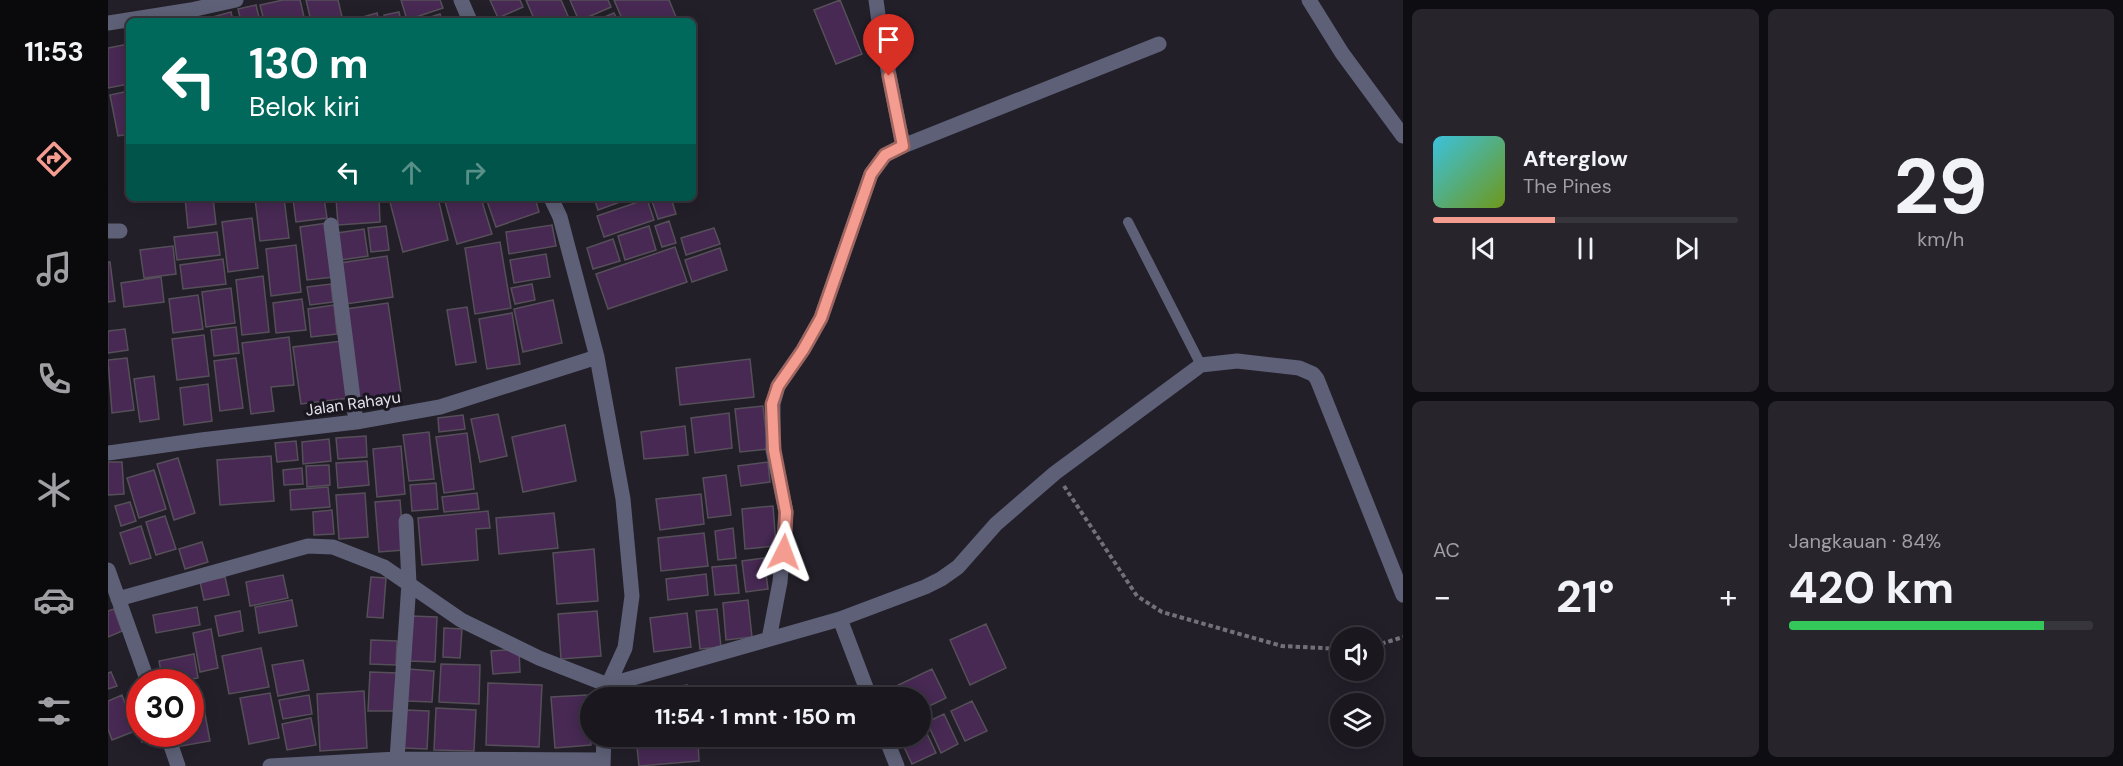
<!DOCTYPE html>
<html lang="id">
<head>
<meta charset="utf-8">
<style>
	:root { --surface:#1a171f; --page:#27242c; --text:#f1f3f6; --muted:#9f9fa4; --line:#38363d; --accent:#f59c90 }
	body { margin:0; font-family:"DM Sans",sans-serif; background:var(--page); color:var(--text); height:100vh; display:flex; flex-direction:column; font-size:22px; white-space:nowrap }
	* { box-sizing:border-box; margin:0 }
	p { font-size:20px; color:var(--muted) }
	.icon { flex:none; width:33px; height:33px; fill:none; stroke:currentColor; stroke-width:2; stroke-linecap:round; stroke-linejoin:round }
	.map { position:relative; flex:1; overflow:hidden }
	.side { display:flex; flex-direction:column; gap:9px; padding:9px; background:#0e0d11; width:720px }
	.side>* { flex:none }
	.banner { position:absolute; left:18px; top:18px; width:570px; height:183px; border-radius:9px; box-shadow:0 3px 15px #0003,0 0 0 2px var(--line); background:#00695c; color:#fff; overflow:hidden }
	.fabs { position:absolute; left:1222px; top:627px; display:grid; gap:12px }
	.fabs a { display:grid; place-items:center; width:54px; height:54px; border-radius:50%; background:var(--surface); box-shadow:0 3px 15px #0003,0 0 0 2px var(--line); font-size:30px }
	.speed { position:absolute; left:18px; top:669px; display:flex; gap:12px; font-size:30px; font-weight:700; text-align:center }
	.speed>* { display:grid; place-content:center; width:78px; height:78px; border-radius:50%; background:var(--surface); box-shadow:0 3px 15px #0003,0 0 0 2px var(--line); line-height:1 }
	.speed .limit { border:9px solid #d22; background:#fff; color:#111 }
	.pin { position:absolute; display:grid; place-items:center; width:51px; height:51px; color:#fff; margin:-62px -26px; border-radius:50% 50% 50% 0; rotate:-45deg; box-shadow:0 0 6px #0007 }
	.pin .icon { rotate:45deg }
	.me { position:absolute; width:66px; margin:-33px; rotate:3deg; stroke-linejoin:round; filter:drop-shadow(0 0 4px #0008) }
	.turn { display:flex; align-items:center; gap:21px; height:126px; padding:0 24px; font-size:27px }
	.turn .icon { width:78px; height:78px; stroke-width:2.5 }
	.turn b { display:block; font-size:42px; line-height:51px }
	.lanes { display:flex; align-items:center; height:57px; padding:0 24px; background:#0003; justify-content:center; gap:30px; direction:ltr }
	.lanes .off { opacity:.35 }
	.big { font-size:45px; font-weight:700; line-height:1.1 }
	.side .tile { flex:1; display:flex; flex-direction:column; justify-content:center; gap:9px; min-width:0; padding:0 21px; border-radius:9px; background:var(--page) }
	.side .dial { align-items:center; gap:0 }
	.dial b { font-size:78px; line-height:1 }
	.song { display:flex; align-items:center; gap:18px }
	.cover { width:72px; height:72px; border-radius:9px; background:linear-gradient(135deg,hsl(190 70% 55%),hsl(80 70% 35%)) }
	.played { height:6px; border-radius:3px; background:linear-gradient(90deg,var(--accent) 40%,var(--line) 40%) }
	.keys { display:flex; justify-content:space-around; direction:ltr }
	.heat { display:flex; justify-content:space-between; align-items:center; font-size:33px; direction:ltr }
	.charge { height:9px; border-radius:4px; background:linear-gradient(90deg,#34c759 84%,var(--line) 0) }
	.side .tiles { flex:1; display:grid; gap:9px; grid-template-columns:repeat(2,1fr) }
	.trip { position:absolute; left:472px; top:687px; width:351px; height:60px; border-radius:30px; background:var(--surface); box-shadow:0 3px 15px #0003,0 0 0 2px var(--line); font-weight:700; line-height:60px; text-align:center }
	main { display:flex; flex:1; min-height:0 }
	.menu { display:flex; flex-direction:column; width:108px; justify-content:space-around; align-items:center; background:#0a090c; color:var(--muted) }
	.menu .icon { width:42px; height:42px }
	.menu .current { color:var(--accent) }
	.menu b { font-size:27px; color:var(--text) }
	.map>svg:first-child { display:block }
	.building { fill:#472953; stroke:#564f59; stroke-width:1.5 }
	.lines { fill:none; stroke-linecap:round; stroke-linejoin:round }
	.path { stroke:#737079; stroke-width:4; stroke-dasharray:4.5 3; stroke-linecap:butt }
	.service { stroke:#5e6077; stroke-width:10 }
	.minor { stroke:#5e6077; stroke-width:15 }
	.route-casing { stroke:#9f655e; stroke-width:15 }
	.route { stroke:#f59c90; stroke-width:10 }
	.labels { text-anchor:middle; stroke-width:6; stroke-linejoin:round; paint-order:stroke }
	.street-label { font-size:16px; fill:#e3e1e8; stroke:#19161f }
</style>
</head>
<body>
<main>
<nav class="menu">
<b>11:53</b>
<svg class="icon current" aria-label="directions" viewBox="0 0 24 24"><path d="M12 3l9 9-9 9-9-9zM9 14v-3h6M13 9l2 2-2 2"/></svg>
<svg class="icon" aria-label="music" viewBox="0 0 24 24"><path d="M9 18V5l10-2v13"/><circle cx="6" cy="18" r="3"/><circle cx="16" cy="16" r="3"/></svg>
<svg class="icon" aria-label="phone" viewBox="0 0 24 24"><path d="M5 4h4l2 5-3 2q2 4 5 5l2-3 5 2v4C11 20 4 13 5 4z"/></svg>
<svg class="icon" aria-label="climate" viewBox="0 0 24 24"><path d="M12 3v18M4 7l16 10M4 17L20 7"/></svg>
<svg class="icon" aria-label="car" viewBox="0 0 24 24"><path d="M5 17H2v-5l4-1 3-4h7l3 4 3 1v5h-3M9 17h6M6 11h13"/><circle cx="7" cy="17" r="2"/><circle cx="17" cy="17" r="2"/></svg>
<svg class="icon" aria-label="filters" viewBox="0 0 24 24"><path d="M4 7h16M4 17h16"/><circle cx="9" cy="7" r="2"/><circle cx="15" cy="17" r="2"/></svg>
</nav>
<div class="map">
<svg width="1295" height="766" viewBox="0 0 1295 766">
	<rect width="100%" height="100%" fill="#221f29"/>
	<path class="building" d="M175,0H192L197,21H156L152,5Z
		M198,0H230L235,21H203Z
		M293,0H332L335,8L299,20Z
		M382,0H412L415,7L390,18Z
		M418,0H453L460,16L447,21H427Z
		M462,0H500L503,7L471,21Z
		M506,0H561L568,17L559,21H515Z
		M732,0L754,54L728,64L706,10Z
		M148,5L152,21H133L130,9Z
		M123,12L125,21H102L101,18Z
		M291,12L293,21H277L276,15Z
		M269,13L271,21H244V20Z
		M506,13L510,21H487Z
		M332,14L334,21H310Z
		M21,44V84L0,88V48Z
		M21,91V134L10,136L2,95Z
		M77,198H105L108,224L80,228Z
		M147,198H176L181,238L152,241Z
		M216,198L219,218L188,222L185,199Z
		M228,198H271L272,222L230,225Z
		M296,198H330L340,240L295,252L282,202Z
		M336,198H373L384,234L349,244Z
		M378,198H427L431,212L388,227Z
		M486,198H523L490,210Z
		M543,198H563L568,214L550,219Z
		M539,199L546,220L496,237L489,216Z
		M144,218L150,268L120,272L114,222Z
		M561,221L568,243L554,247L547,226Z
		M219,223L226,277L199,280L192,227Z
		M444,225L448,246L401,254L398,232Z
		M278,226L281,250L263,252L260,228Z
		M541,226L548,250L517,260L510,236Z
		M606,228L612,244L578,255L573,238Z
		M256,229L260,256L233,260L229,233Z
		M109,232L112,255L69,260L66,237Z
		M505,239L512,261L485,269L479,248Z
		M392,242L403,308L367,314L357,248Z
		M188,245L193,292L163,296L158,249Z
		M65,246L68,274L36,278L32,250Z
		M567,247L579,282L500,309L488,274Z
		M612,248L619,270L584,282L577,260Z
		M438,254L442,277L406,283L402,260Z
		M279,256L285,297L238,304L232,263Z
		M115,259L118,284L75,289L72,265Z
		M0,262H2L7,301L0,302Z
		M155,276L161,332L134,335L128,280Z
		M53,277L56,302L16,307L13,283Z
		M223,284L225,302L202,305L199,287Z
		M424,284L427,300L407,304L403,288Z
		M123,288L127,323L98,327L94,292Z
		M90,295L95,329L65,333L61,299Z
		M194,299L198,330L168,333L165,303Z
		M445,300L454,343L415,352L406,309Z
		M280,303L294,400L252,406L238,309Z
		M226,305L229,334L203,337L200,309Z
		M359,307L368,362L348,365L339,310Z
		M404,313L412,364L379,369L371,319Z
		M128,327L131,353L106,356L103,330Z
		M17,329L20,350L0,353V331Z
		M96,335L101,376L69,380L64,339Z
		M181,337L186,385L163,387L166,411L143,414L134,343Z
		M234,341L241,398L193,404L185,347Z
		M19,358L26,410L4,413L0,360Z
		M128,358L135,408L112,411L106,361Z
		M642,359L646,397L572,405L568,368Z
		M46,376L51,419L32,422L26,379Z
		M100,384L104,421L76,425L72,388Z
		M655,406L660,449L632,452L627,409Z
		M621,413L624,448L587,453L583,418Z
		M390,414L399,456L372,462L363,419Z
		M355,415L357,429L331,432L330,418Z
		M457,425L468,481L415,492L404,437Z
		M577,426L580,455L536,459L533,432Z
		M321,432L326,479L301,481L295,435Z
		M359,433L366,489L336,493L328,437Z
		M258,436L259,457L230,459L228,438Z
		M221,439L223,461L195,464L194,442Z
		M188,441L190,460L169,462L167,443Z
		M293,446L297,494L269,497L265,449Z
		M163,456L166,501L112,505L109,460Z
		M70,458L87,513L66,520L49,464Z
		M259,461L261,485L230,488L228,463Z
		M0,462H14L16,494L0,495Z
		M660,462L662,482L633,486L630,466Z
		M221,465L222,485L199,487L198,466Z
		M194,468L195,484L176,485L175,470Z
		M46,470L58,509L31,518L19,478Z
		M618,475L623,515L600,518L595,478Z
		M328,483L330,509L304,511L302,485Z
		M220,487L222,507L183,510L182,490Z
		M257,493L260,537L231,539L228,495Z
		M369,493L371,509L336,512L334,497Z
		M593,494L596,524L552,530L548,499Z
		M292,500L296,550L271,552L267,502Z
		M22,502L28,521L13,526L7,506Z
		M665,506L668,546L637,549L634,509Z
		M224,510L226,534L206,535L205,512Z
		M380,511L382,528L368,529L370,560L314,565L310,518Z
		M446,513L450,548L391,554L388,518Z
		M57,516L68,549L48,555L38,522Z
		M33,526L43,558L22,564L12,533Z
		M625,528L628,558L610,560L607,531Z
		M596,533L600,566L553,571L550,538Z
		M94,542L100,562L77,569L71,549Z
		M486,549L490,601L449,604L445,553Z
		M656,558L660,589L638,592L634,561Z
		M628,565L631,593L607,595L604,567Z
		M598,574L600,595L560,600L558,579Z
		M175,575L180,598L142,606L138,582Z
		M117,577L121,595L96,600L92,582Z
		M263,577L278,578L275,618L259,617Z
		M184,600L189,626L151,633L147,607Z
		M640,600L644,637L618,640L615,603Z
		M89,607L92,625L48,633L45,615Z
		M6,609L14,631L0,637V611Z
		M609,609L613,647L592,649L588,611Z
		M132,611L135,631L111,636L107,616Z
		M489,611L493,656L453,659L450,614Z
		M579,613L583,647L546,652L542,618Z
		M303,616L329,617L327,662L301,661Z
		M878,624L898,668L862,685L842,640Z
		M336,628L354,629L352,658L335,657Z
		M103,629L110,668L92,672L85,633Z
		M263,640L289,641L288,665L262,664Z
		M153,648L161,687L121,694L114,656Z
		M411,649L412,672L385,674L383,651Z
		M86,654L90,678L67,682H55L51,661Z
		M195,660L201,690L170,696L164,665Z
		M333,664L372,665L371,704L331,702Z
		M300,669L326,671L324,702L299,701Z
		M824,669L838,698L813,710V698H783L780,690Z
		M3,672L9,686L0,689V673Z
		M262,672L289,673L287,711H260Z
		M380,683L434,685L431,747L378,745Z
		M579,685L582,698H525V697Z
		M256,691L259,748L212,751L209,694Z
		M162,693L171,738L141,744L132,698Z
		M32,694V734H55L34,742L18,699Z
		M14,695L27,731L4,740L0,729V701Z
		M201,695L204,714L175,719L171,700Z
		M479,695L483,745L447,748L443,697Z
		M864,701L879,731L857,741L843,711Z
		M95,703L102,741L68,747L66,734H82V705Z
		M328,708L368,710L366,751L326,750Z
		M297,710L321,711L319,749L295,748Z
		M836,714L850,744L833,753L819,722Z
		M203,718L208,745L179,750L174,724Z
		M813,721L828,753L804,764L791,736H813Z
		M609,736H682V737L609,743Z
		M590,742L591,761L531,766L529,747Z"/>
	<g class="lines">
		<path class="path" d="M956,486L1029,596L1054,612L1174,646L1233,649
			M1266,646L1295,637"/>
		<path class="service" d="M1020,222L1093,365"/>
		<path class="minor" d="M353,0L362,21
			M1201,0L1234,53L1295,136
			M0,23L83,10L128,0
			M795,146L1051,44
			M443,198L452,217L489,357L515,499L524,596L517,648L500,685L499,698
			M223,225L248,422
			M0,231H12
			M0,453L93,440L248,422L332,407L489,357
			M0,570L40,682
			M10,599L200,546L225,547L276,567L353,620L431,658L500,685L732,619L817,587L833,579L850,567L888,524L947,473L1093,365L1129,361L1191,368L1205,374L1209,379L1295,595
			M732,619L762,698
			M661,639L672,582L678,512L665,450V404L670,386L695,350L713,318L763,174L777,155L795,146L772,29L768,0
			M59,734L70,766
			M777,736L789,766
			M289,759L301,583L298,521
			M162,766L289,759L495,760
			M495,766L496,736"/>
	</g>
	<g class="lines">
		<defs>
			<path id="route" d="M676,552L678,512L666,450L664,404L670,386L695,350L713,318L763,174L777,155L795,146L781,76"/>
		</defs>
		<use href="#route" class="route-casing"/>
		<use href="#route" class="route"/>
	</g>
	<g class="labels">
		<g class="street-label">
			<text transform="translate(245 403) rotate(-8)" y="6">Jalan Rahayu</text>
		</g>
	</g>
</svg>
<div class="fabs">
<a><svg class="icon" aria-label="sound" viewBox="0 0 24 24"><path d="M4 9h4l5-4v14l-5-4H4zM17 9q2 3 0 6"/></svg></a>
<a><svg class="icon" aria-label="layers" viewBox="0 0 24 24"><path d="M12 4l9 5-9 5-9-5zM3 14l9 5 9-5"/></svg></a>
</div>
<div class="speed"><div class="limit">30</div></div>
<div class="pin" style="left:781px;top:76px;background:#d93025"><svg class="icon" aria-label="arrive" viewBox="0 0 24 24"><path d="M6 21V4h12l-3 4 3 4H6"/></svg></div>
<svg class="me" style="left:676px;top:552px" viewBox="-20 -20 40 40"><path d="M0-17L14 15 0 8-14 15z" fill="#f59c90" stroke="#fff" stroke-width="4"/></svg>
<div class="trip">11:54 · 1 mnt · 150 m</div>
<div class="banner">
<div class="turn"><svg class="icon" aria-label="left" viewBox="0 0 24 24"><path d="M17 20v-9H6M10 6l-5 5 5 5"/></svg><div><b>130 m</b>Belok kiri</div></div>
<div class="lanes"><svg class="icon" aria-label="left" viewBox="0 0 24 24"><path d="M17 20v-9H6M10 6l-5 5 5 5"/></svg><svg class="icon off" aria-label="ahead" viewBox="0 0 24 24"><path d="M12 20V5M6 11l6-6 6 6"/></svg><svg class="icon off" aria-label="right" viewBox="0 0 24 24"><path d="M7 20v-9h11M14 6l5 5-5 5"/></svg></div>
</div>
</div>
<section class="side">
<div class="tiles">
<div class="tile">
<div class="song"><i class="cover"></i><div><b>Afterglow</b><p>The Pines</p></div></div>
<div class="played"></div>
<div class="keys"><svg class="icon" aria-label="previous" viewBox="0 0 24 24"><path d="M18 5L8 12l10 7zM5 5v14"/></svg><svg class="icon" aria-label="pause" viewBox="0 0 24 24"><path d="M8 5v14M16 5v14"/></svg><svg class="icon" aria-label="next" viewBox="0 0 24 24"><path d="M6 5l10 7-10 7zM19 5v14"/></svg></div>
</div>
<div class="tile dial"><b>29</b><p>km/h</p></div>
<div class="tile"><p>AC</p>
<div class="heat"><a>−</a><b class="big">21°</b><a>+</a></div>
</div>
<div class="tile"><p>Jangkauan · 84%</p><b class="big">420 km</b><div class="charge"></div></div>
</div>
</section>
</main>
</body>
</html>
